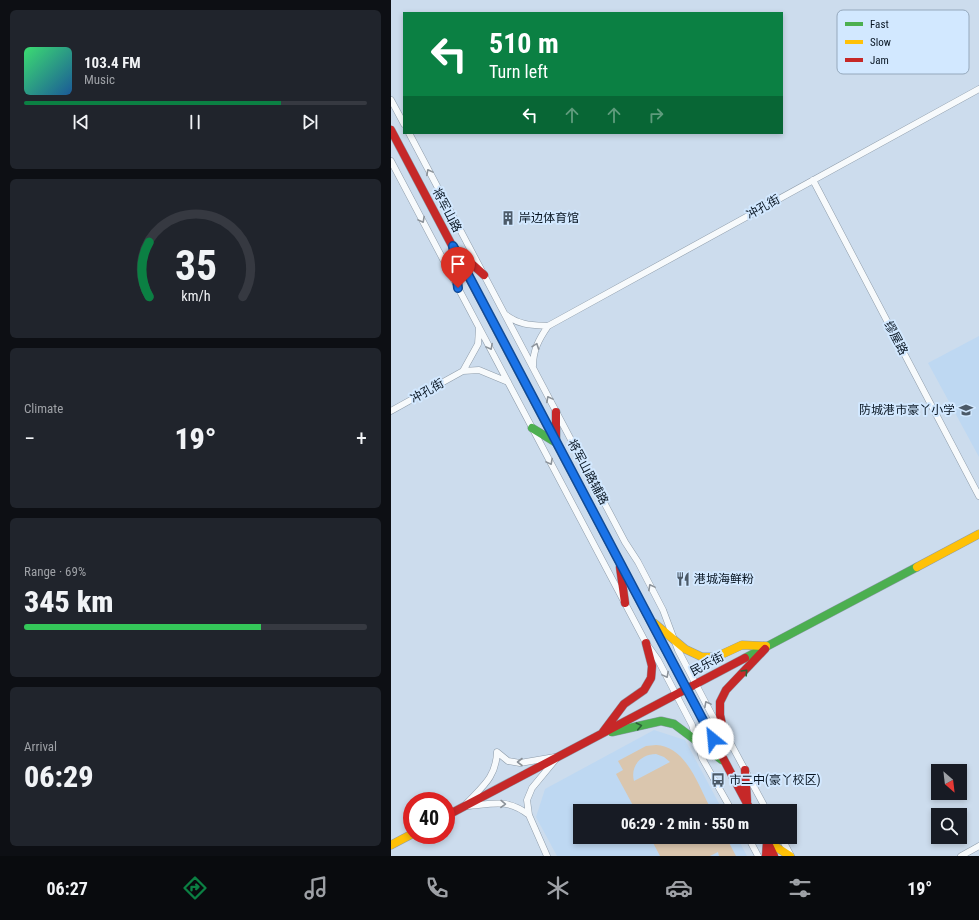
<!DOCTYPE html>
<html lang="en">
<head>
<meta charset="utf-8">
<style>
	:root { --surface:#171b24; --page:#20242c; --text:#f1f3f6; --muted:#9ea1a6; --line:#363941; --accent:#0b8043 }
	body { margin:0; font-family:"Roboto Condensed","Noto Sans SC",sans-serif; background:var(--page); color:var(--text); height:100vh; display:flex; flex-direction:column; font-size:15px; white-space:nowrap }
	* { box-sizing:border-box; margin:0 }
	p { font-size:13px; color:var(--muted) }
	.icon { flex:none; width:22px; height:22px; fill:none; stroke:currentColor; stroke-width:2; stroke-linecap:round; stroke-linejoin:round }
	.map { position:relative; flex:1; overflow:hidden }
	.drawer { display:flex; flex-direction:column; gap:10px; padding:10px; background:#0d0f14; width:391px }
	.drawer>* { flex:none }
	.top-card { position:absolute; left:12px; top:12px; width:380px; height:122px; border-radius:0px; box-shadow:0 2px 6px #0003; background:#0b8043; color:#fff; overflow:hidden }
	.needle { width:26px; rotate:152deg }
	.buttons { position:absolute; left:540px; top:764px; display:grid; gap:8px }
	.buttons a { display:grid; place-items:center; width:36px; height:36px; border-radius:0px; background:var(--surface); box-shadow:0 2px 6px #0003; font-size:20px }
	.speed { position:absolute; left:12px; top:792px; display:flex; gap:8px; font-size:20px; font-weight:700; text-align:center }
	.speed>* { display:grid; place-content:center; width:52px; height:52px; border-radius:50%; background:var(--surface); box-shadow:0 2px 6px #0003; line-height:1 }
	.speed .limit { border:6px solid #d22; background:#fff; color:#111 }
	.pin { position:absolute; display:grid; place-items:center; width:34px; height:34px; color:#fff; margin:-41px -17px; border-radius:50% 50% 50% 0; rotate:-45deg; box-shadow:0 0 4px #0007 }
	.pin .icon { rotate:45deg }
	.me { position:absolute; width:44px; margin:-22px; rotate:332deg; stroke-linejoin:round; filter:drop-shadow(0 0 3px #0008) }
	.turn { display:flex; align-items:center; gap:14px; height:84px; padding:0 20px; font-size:18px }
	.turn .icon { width:52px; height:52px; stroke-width:2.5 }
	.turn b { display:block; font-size:28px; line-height:34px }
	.lanes { display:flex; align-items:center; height:38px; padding:0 20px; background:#0003; justify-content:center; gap:20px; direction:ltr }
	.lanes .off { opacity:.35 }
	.big { font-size:30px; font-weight:800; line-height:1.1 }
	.drawer .card { flex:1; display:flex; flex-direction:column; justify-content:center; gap:6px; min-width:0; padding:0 14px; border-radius:6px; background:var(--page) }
	.drawer .dial { align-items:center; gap:0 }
	.dial svg { height:104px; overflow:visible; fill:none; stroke:var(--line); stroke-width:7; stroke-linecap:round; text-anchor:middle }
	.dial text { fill:var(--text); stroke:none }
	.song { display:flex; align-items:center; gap:12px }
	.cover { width:48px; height:48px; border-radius:6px; background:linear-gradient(135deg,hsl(140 70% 55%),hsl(210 70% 35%)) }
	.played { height:4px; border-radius:2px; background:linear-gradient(90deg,var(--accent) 75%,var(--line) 75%) }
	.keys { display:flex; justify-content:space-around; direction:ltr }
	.heat { display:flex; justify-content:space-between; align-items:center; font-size:22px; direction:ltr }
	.charge { height:6px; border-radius:3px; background:linear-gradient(90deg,#34c759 69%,var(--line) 0) }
	.trip { position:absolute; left:182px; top:804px; width:224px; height:40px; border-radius:0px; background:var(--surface); box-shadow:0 2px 6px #0003; font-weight:800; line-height:40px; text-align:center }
	.dock { display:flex; height:64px; justify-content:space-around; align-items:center; background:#090b0e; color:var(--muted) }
	.dock .icon { width:28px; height:28px }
	.dock .active { color:var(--accent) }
	.dock b { font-size:18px; color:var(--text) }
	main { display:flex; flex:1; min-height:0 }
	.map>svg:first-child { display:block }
	.built { fill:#bed8f2 }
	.pitch { fill:#dac6ae; fill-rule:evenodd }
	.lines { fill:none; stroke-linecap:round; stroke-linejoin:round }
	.street-casing { stroke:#8e9caa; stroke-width:7 }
	.fast-casing { stroke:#8e9caa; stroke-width:9 }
	.slow-casing { stroke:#8e9caa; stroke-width:9 }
	.jam-casing { stroke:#8e9caa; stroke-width:9 }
	.street { stroke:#f7fafc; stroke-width:6 }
	.fast { stroke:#4caf50; stroke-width:8 }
	.slow { stroke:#ffc107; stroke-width:8 }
	.jam { stroke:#c62828; stroke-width:8 }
	.oneway { stroke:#8b9299 }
	.oneway2 { stroke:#2a6238 }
	.route-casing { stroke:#114b97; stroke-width:10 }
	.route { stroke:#1a73e8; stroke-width:7 }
	.labels { text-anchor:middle; stroke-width:4; stroke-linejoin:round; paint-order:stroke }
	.street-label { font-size:12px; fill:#071421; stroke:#d2e8ff }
	.poi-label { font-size:12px; fill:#071421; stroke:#d2e8ff; text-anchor:start }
	.key { fill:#d2e8ff; stroke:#95a8bc; stroke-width:1 }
	.key-label { font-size:11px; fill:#071421 }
</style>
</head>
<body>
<main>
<section class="drawer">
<div class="card">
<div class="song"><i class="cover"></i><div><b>103.4 FM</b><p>Music</p></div></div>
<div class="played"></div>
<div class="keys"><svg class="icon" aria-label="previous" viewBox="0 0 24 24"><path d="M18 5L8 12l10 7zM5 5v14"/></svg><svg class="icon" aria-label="pause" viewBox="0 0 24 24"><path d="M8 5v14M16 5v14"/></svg><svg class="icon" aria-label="next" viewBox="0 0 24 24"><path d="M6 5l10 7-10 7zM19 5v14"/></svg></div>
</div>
<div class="card dial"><svg viewBox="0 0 100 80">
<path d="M14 69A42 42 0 1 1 86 69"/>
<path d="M14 69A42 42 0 0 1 14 27" stroke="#0b8043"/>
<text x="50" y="56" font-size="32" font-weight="700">35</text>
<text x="50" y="72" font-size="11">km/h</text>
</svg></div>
<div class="card"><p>Climate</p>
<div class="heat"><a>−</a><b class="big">19°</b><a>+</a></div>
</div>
<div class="card"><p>Range · 69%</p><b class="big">345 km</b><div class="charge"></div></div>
<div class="card"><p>Arrival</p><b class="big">06:29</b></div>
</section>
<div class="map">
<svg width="588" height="856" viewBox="0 0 588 856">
	<rect width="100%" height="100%" fill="#ccdced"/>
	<path class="built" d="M588,336V457L537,363Z
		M263,730L294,740L332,811H189V837H346L356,856H166L145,817L154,789Z"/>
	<path class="pitch" d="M265,745C296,746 308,788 321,811H245L225,774L232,770L227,761L255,746ZM265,754L273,757L279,762L243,781C239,766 250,754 265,754Z
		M259,837H335L345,856H328L327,852L319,856H269Z"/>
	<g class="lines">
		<defs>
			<path id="street" d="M0,100L13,124
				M18,133L234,542L247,562L272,610L287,650L322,717L332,729L376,811
				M0,161L255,643L267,660L301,725L311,758L341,811
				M422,180L588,496
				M115,315C128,325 140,325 157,326
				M142,366C142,350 148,339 157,326L588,89
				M72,371L87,344L88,329
				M0,411L72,371L88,370L117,382
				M76,803C92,786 105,777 106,752L117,761L129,763L164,757
				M76,806C102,804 116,798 138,815L136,800L141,788L165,759
				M138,815L156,856
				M357,837L367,856
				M390,837L400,856
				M570,856L588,846"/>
			<path id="fast" d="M62,253L67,288
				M141,428L164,442
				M354,658L526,567
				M221,732L270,721L283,724L331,760"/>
			<path id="slow" d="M103,325L214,535
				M526,567L588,534
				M263,623L294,649L311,657H325L351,645L375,646
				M376,841L399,856
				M0,845L21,834"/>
			<path id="jam" d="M0,130L103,325
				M67,251L93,275
				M165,412V442
				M214,535L360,811
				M229,567L234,603
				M332,729L329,715V702L335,690L374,649
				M212,732L233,704L253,690L260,678L261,666L255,643
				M354,770L356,801
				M55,816L354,658
				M376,841L383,856
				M375,856L376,842"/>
		</defs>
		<use href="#street" class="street-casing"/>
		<use href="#fast" class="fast-casing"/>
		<use href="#slow" class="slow-casing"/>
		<use href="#jam" class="jam-casing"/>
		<use href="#street" class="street"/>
		<use href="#fast" class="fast"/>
		<use href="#slow" class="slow"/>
		<use href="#jam" class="jam"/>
	</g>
	<defs><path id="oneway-chevron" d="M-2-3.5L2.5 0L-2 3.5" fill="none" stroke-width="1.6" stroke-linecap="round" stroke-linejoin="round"/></defs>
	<g class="oneway">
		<use href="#oneway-chevron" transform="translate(38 172) rotate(-118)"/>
		<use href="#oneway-chevron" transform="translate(31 220) rotate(62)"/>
		<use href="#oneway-chevron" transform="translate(145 346) rotate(-70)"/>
		<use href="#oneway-chevron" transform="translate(99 347) rotate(62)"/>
		<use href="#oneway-chevron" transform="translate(158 399) rotate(-118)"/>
		<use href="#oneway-chevron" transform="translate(159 462) rotate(62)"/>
		<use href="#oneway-chevron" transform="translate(260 587) rotate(-118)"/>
		<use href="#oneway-chevron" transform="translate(275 675) rotate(62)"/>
		<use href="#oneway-chevron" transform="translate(316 704) rotate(-118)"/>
		<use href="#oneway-chevron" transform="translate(129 762) rotate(180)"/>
		<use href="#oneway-chevron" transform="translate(112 804) rotate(1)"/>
	</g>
	<g class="oneway2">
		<use href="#oneway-chevron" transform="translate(354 672) rotate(-46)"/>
		<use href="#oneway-chevron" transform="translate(248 726) rotate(-12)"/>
	</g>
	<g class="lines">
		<defs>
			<path id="route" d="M67,288L62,246L322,739"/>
		</defs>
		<use href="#route" class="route-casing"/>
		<use href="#route" class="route"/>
	</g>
	<defs>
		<symbol id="building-bare" viewBox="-9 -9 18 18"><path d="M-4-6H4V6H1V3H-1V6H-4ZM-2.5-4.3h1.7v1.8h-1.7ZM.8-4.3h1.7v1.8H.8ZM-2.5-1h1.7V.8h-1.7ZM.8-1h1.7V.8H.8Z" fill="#4c5a68" stroke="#d2e8ff" stroke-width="2.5" paint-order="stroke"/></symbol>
		<symbol id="school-bare" viewBox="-9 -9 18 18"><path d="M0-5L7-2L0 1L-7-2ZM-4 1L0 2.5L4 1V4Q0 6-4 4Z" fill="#4c5a68" stroke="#d2e8ff" stroke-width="2.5" paint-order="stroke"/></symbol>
		<symbol id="restaurant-bare" viewBox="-9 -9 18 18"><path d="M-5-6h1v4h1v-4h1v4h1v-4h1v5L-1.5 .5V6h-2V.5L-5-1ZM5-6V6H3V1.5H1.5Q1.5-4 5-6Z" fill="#4c5a68" stroke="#d2e8ff" stroke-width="2.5" paint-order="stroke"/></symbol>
		<symbol id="bus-bare" viewBox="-9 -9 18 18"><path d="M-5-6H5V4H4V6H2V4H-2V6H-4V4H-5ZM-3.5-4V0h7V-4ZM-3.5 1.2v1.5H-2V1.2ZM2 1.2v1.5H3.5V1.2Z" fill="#4c5a68" stroke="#d2e8ff" stroke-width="2.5" paint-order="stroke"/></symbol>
	</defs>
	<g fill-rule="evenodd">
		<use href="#building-bare" x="107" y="208" width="20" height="20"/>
		<use href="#school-bare" x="565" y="400" width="20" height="20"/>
		<use href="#restaurant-bare" x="282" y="569" width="20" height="20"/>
		<use href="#bus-bare" x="317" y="770" width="20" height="20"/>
	</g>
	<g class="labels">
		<g class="street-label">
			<text transform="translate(372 207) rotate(-29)" y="4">冲孔街</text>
			<text transform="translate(56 210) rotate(62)" y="4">将军山路</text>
			<text transform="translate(505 338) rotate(62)" y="4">缪屋路</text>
			<text transform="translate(36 391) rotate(-29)" y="4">冲孔街</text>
			<text transform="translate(197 472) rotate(62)" y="4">将军山路辅路</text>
			<text transform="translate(316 664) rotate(-28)" y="4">民乐街</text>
		</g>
		<g class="poi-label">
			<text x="128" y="222">岸边体育馆</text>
			<text x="564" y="414" text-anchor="end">防城港市豪丫小学</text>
			<text x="303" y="583">港城海鲜粉</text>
			<text x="338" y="784">市二中(豪丫校区)</text>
		</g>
	</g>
	<rect x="446" y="10" width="132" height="64" rx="6" class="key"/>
	<rect x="454" y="22" width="18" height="4" fill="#4caf50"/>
	<rect x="454" y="40" width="18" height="4" fill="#ffc107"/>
	<rect x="454" y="58" width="18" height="4" fill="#c62828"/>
	<g class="key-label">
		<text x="479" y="28">Fast</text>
		<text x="479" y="46">Slow</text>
		<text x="479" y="64">Jam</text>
	</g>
</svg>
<div class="buttons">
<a><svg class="needle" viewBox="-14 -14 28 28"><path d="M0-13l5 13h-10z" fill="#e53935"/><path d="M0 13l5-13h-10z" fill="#9ea1a6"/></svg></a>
<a><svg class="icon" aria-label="search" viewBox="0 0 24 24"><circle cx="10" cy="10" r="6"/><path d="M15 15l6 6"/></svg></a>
</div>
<div class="speed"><div class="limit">40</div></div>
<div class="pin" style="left:67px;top:288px;background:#d93025"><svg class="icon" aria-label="arrive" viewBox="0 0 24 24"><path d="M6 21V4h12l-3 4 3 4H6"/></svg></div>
<svg class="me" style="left:322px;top:739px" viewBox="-20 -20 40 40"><circle r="19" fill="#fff"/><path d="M0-13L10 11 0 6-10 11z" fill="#1a73e8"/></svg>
<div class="trip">06:29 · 2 min · 550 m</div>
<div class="top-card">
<div class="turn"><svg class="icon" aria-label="left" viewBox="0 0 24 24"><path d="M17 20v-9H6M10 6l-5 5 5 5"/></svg><div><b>510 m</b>Turn left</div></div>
<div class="lanes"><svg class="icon" aria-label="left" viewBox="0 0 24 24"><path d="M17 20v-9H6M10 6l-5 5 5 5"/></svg><svg class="icon off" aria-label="ahead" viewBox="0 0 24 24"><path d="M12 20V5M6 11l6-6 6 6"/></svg><svg class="icon off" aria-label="ahead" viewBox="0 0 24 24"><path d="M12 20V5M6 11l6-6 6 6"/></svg><svg class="icon off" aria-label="right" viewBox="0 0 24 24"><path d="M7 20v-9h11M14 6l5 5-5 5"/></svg></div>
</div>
</div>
</main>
<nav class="dock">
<b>06:27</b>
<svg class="icon active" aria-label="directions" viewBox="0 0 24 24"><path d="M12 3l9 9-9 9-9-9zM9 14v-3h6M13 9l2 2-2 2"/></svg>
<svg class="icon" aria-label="music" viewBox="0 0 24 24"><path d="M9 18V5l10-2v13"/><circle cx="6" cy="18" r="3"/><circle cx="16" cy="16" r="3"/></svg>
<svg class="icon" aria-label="phone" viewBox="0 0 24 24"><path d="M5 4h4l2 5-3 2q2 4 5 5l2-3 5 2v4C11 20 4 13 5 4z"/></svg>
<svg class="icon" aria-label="climate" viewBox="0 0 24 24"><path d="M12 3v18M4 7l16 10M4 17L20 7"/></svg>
<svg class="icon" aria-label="car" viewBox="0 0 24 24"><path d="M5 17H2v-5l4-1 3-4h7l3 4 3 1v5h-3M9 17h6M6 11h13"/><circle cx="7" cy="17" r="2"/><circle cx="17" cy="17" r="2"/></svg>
<svg class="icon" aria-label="filters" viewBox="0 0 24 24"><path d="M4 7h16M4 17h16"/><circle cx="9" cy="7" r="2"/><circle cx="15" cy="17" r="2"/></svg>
<b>19°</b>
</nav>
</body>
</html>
